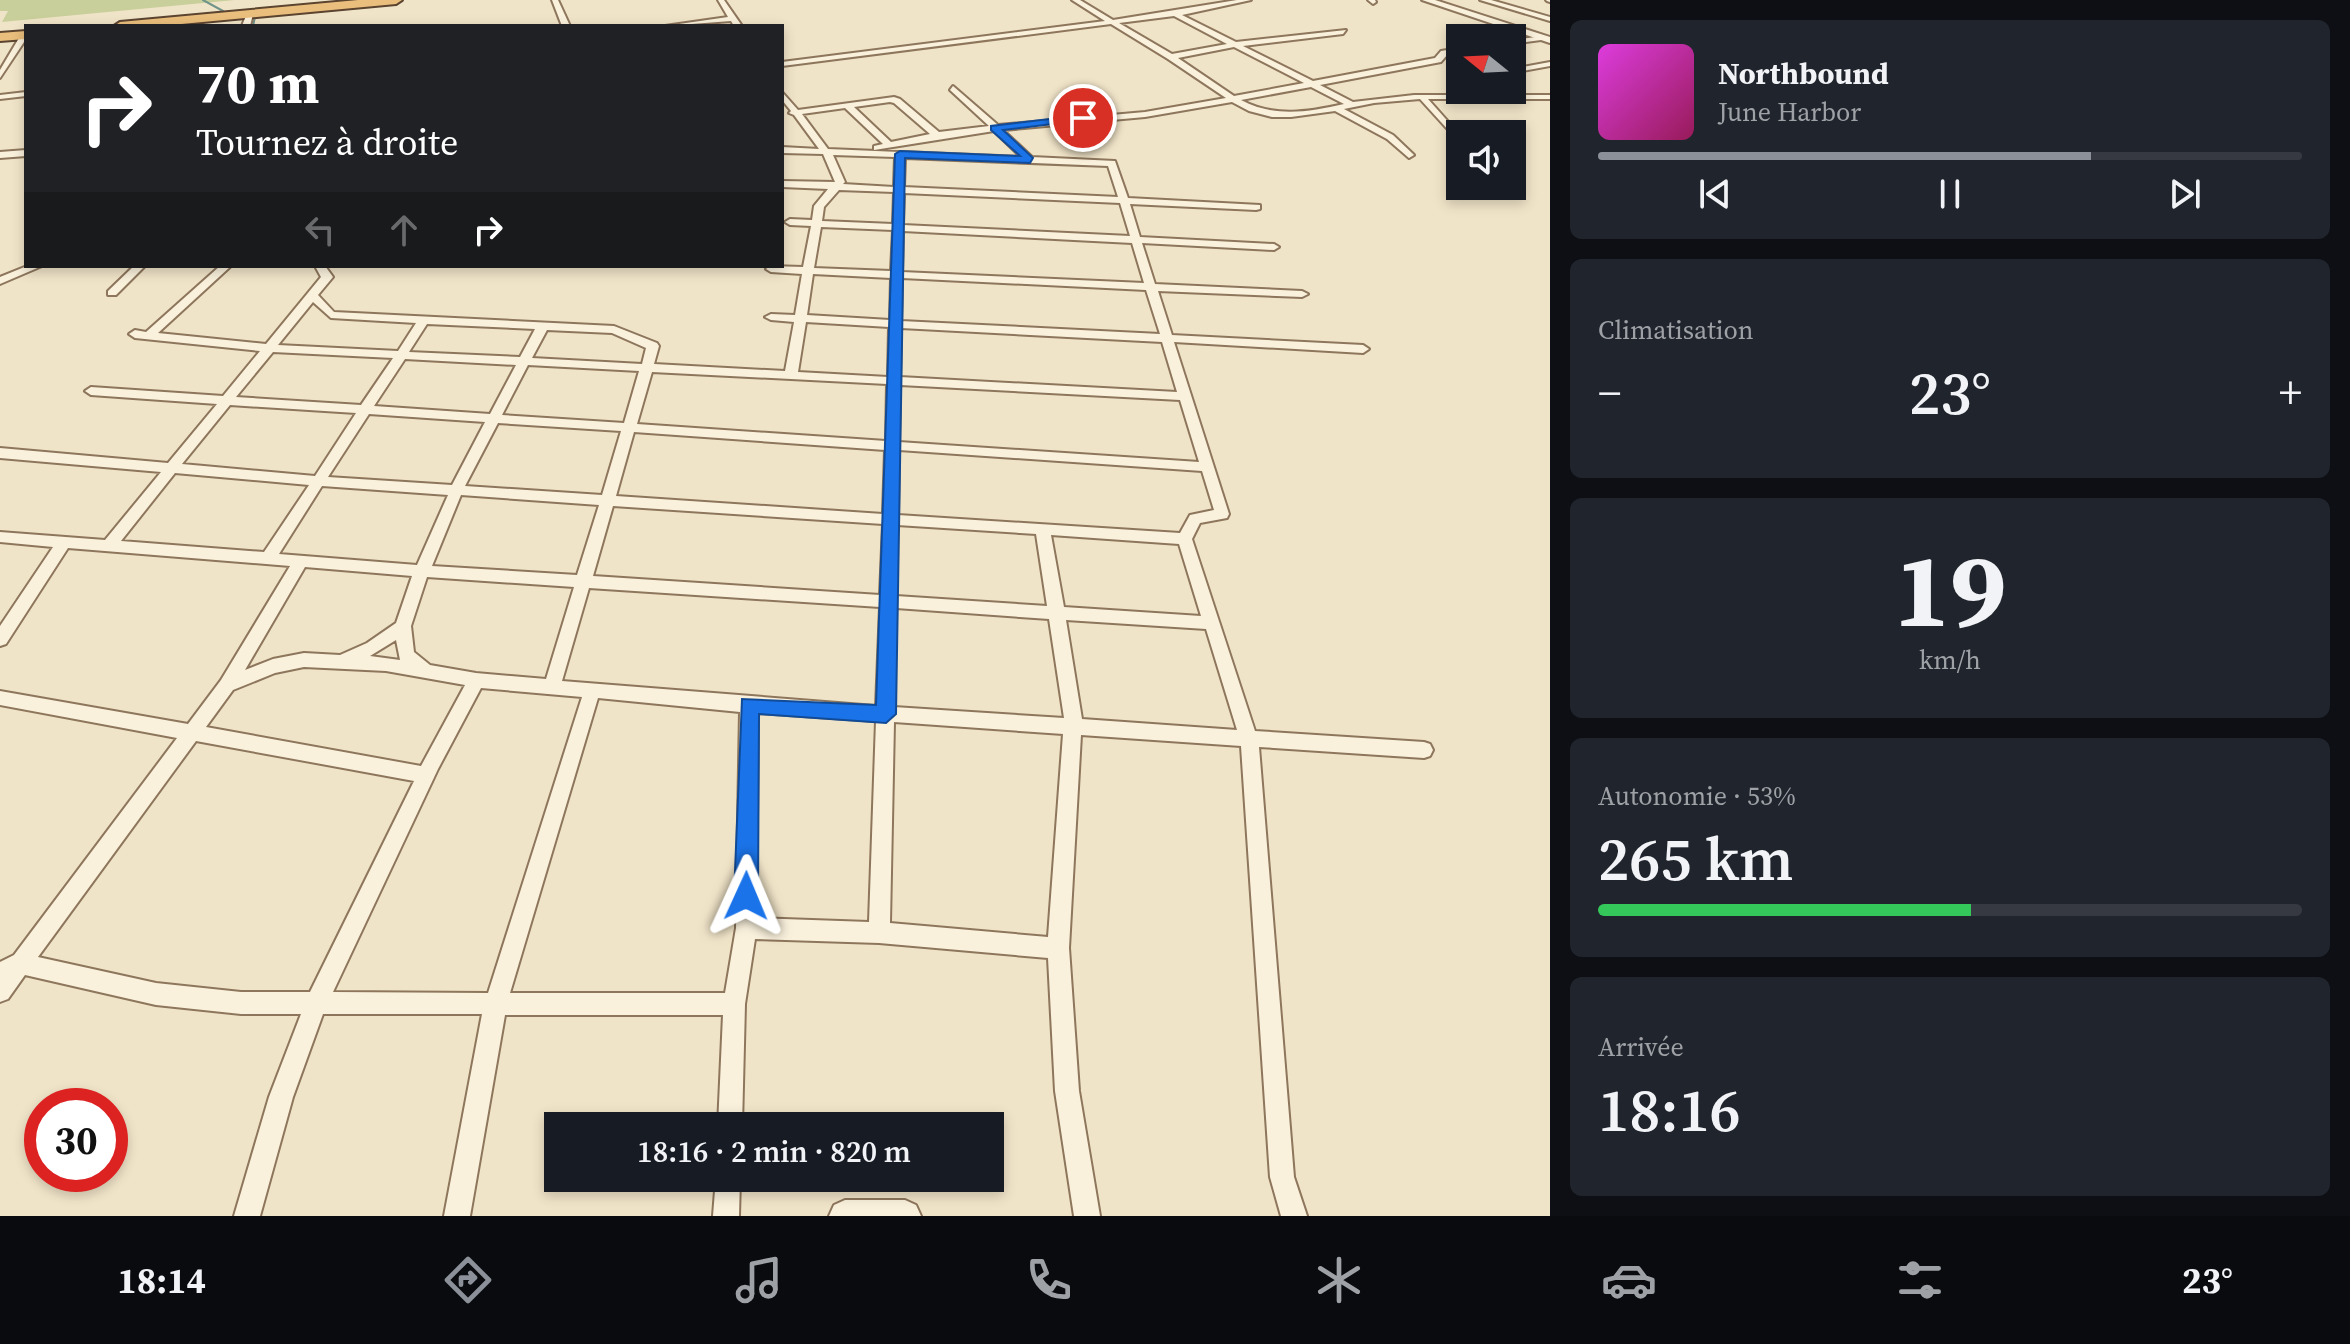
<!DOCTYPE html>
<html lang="fr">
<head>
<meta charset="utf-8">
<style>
	:root { --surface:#171b24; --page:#20242c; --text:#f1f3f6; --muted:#9ea1a6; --line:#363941; --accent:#8c9099 }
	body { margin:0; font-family:"Source Serif 4",serif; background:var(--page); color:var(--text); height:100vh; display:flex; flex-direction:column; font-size:30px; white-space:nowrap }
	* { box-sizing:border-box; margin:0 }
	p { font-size:26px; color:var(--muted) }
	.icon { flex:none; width:44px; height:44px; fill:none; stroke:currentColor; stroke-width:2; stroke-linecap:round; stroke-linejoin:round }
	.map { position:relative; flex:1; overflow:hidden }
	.sheet { display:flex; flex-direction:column; gap:20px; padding:20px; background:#0d0f14; width:800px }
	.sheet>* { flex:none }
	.top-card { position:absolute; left:24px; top:24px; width:760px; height:244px; border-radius:0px; box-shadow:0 4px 12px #0003; background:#202124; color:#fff; overflow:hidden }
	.needle { width:52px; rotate:288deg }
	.tools { position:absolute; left:1446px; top:24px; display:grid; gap:16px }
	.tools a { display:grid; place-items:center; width:80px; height:80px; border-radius:0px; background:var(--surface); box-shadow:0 4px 12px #0003; font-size:40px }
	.speed { position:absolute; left:24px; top:1088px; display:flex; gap:16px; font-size:40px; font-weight:700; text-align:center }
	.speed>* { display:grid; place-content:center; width:104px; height:104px; border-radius:50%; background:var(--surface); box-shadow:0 4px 12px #0003; line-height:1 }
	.speed .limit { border:12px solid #d22; background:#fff; color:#111 }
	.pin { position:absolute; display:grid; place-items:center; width:68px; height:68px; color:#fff; margin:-34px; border:4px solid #fff; border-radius:50%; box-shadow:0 2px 8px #0007 }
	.me { position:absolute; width:88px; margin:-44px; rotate:1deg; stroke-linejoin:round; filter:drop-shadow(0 0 6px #0008) }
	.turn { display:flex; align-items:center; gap:28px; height:168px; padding:0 40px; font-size:36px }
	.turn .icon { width:104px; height:104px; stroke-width:2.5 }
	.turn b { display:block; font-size:56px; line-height:68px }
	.lanes { display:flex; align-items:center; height:76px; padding:0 40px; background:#0003; justify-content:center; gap:40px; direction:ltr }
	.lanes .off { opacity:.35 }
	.big { font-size:60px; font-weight:600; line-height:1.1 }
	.sheet .widget { flex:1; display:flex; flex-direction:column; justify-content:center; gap:12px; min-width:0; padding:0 28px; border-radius:12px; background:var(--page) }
	.sheet .dial { align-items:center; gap:0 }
	.dial b { font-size:104px; line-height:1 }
	.song { display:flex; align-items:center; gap:24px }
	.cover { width:96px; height:96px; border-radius:12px; background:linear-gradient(135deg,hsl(300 70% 55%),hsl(330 70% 35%)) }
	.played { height:8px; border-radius:4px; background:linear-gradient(90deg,var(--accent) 70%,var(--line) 70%) }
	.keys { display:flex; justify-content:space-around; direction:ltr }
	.heat { display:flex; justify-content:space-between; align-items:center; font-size:44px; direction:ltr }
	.charge { height:12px; border-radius:6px; background:linear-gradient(90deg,#34c759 53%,var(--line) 0) }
	.trip { position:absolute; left:544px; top:1112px; width:460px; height:80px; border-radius:0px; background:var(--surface); box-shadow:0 4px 12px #0003; font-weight:600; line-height:80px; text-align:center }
	.tabs { display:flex; height:128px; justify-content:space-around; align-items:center; background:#090b0e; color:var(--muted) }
	.tabs .icon { width:56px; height:56px }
	.tabs .selected { color:var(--accent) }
	.tabs b { font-size:36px; color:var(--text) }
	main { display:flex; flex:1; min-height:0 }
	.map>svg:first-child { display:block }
	.green { fill:#c9cf9b }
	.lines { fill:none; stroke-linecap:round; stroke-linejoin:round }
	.stream { stroke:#6f938a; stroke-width:2 }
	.minor-casing { stroke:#8d765c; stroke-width:4 }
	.tertiary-casing { stroke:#8d765c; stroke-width:4 }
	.trunk-casing { stroke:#5b4430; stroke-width:4 }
	.minor { fill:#faf1dc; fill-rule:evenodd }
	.tertiary { fill:#faf1dc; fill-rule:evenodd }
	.trunk { fill:#eabe7c; fill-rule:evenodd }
	.route { fill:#1a73e8; stroke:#114b97; stroke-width:2 }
</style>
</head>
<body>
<main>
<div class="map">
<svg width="1550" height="1216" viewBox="0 0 1550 1216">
	<rect width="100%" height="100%" fill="#f0e4c8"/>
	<path class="green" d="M0,0H235L2,22L8,11H0Z"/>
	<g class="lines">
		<path class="stream" d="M203,0L223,11L222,14
			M223,19H242
			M253,26L255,17"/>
		<defs>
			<path id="minor" d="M552,0H558L570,26H562Z
				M718,0H724L742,26H734L731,21L665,26L728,17Z
				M1072,0H1080L1113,20L1237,0H1251L1182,15L1236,42L1346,30L1343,34L1243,46L1313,81L1435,58L1441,51L1460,48V52L1447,55L1441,62L1320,85L1353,102L1414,95H1550V99H1428L1460,135V143L1420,99L1374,103L1344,109L1393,135L1412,153L1414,155L1409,158L1387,139L1335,111L1291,117H1272L1249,111L1232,102L1145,117L1003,130L1032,157L1115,161L1128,198L1260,205V209L1256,210L1130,204L1140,237L1274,244L1279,247L1274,250L1142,243L1155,284L1302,291L1308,294L1302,297L1158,291L1172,335L1363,345L1369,349L1363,353L1174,342L1229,514L1227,518L1200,523L1192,539L1255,731L1424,742L1430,744L1433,750L1430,756L1424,758L1259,747L1294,1177L1307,1216H1281L1270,1177L1241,746L1081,735L1069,948L1079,1091L1100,1216H1074L1055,1091L1048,958L879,943L755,939L745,1004L742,1126H718L723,1015H505L470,1216H444L482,1014H323L293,1097L260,1216H234L269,1097L301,1014H241L156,1005L25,975L8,999L0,1002V962L14,955L177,738L0,705V691L188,724L221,680L290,566L68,548L6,644L0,646V626L53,547L0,542V532L105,540L161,472L0,458V448L168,463L217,404L91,395L85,391L91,387L223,396L260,351L135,338L129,334L135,330L146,332L220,266H231L158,333L266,344L321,277L315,266H325L333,277L318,295L334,312L614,326L657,343L659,346L654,364L785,371L794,322L771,320L765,317L771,314L795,315L802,274L771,272L766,269L770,266L803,267L811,226L790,225L785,222L790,219L812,220L814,206L828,189L782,187V181L835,182L823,154L782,153V147L819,149L794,115L789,113L791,111L782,100V92L798,110L894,97L900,99L939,132L989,126L950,90L953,86L998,125L1145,112L1226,98L1168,59L1111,24L782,66V62L1105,21ZM1174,16L1227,44L1172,54L1119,23ZM1234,47L1304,83L1234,96L1178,58ZM1311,87L1344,104C1308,112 1275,118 1241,100ZM890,102L894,103L930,134L891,142L854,107ZM845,108L883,144L874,146V150L994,131L1021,157L828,149L802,114ZM833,155L895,157L894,187L843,184L845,182ZM905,158L1108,166L1118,197L904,187ZM839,190L894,192L893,224L822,221L824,207ZM904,193L1120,203L1130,236L903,225ZM821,227L893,230L891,271L814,268ZM903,231L1132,243L1144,283L902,272ZM813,274L891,278L890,320L807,315ZM902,278L1146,290L1160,334L901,321ZM313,302L331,318L416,323L398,351L278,345ZM806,322L889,327L888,377L798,372ZM427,324L535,329L520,357L409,352ZM901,328L1162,342L1177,392L900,377ZM547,330L612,333L646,348L642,364L532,358ZM273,352L393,358L361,405L236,397ZM405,359L516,365L490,414L374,406ZM528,365L639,371L624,423L502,415ZM652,372L887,384L886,441L637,424ZM900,385L1180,400L1199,462L899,442ZM230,405L356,413L315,476L182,464ZM369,414L485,422L452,485L328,477ZM498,423L621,431L602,495L465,486ZM634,432L885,450L883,514L616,496ZM899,450L1202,471L1214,510L1190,515L1180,533L898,515ZM175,473L309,485L264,552L121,541ZM322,486L448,495L417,565L279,554ZM461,495L599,505L577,575L432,566ZM613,506L883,524L880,595L593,576ZM897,525L1036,534L1047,606L896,596ZM1051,535L1179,544L1201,616L1064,607ZM305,567L412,576L396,623L367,643L340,655L304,653L273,659L245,670ZM427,577L574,587L546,679L476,673L430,665L414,652L411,626ZM589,588L880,607L876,706L562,681ZM896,608L1049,619L1064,718L894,707ZM1066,620L1206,629L1237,730L1082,719ZM396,640L400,660L370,656ZM304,667L386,671L465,685L421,766L206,727L233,690L275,673ZM481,688L582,697L488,993L333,992L438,769ZM598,698L740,712L736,928L725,993H510ZM758,713L876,721L869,922L756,918ZM894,722L1063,734L1048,937L890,923ZM196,741L414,781L310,992H241L156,983L38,957Z
				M1368,0H1375L1376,2L1373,4Z
				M1480,0H1491L1550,17V21Z
				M1546,0H1550V2L1547,1Z
				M247,13L253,14L250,26H242Z
				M22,33H26V39L0,78V70Z
				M1544,36L1541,40L1512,44V40Z
				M1550,62V66L1512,73V69Z
				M26,92V96L0,99V95Z
				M26,150V156L0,158V152Z
				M27,266H42L0,284V277Z
				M134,266H145L116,295H108V291Z
				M716,1178H740L739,1216H713Z"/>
			<path id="tertiary" d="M1422,0H1435L1550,37V43Z
				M845,1200H905L916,1205L921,1216H829L834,1205Z"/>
			<path id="trunk" d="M358,0H402L396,4L160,26H114L120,22Z
				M26,31V39L0,41V33Z"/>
		</defs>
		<use href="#minor" class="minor-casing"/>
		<use href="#tertiary" class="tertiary-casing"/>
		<use href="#trunk" class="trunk-casing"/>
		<use href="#minor" class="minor"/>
		<use href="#tertiary" class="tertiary"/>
		<use href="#trunk" class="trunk"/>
	</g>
	<path class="route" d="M1083,115L1086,120L1003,130L1033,158L1030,163L905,158L896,714L886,723L759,714L758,896L754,904L746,907L738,904L734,896L742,699L876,705L895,154L900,151L1020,156L991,130V126Z"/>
</svg>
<div class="tools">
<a><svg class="needle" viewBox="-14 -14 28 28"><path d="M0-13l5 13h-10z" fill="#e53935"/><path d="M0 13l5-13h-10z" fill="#9ea1a6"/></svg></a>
<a><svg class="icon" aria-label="sound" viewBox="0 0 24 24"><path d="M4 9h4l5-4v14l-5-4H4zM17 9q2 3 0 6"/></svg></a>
</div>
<div class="speed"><div class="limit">30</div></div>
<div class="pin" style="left:1083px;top:118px;background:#d93025"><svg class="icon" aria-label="arrive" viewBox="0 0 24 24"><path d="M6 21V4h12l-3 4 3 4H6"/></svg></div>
<svg class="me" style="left:746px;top:896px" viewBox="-20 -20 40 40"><path d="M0-17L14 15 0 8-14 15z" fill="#1a73e8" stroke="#fff" stroke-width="4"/></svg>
<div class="trip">18:16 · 2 min · 820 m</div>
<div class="top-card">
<div class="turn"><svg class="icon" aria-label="right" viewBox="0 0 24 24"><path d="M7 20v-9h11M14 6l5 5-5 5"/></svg><div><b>70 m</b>Tournez à droite</div></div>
<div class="lanes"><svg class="icon off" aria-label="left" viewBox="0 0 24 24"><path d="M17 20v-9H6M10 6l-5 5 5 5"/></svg><svg class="icon off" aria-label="ahead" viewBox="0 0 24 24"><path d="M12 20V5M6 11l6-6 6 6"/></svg><svg class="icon" aria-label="right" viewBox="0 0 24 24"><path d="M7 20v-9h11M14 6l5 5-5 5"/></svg></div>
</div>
</div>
<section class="sheet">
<div class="widget">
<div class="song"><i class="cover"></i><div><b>Northbound</b><p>June Harbor</p></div></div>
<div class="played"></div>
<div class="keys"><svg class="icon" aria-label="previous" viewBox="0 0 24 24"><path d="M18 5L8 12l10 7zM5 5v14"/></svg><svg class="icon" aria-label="pause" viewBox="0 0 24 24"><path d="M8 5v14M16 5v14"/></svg><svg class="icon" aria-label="next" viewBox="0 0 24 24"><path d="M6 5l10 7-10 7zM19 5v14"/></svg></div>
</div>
<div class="widget"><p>Climatisation</p>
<div class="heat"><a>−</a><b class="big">23°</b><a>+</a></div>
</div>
<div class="widget dial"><b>19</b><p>km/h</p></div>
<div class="widget"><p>Autonomie · 53%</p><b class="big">265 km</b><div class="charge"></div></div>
<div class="widget"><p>Arrivée</p><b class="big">18:16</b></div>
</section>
</main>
<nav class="tabs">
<b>18:14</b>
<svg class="icon selected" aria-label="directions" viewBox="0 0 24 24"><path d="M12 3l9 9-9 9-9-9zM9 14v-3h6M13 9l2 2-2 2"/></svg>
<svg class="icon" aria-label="music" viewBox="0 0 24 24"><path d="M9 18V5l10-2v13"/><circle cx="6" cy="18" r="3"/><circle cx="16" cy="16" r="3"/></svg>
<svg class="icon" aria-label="phone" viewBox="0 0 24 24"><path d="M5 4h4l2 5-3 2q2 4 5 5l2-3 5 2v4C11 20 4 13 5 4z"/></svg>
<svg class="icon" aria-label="climate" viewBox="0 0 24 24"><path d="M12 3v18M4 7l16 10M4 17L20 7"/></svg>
<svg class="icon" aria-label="car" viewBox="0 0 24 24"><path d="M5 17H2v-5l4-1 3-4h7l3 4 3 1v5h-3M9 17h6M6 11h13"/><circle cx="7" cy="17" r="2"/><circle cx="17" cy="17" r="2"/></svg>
<svg class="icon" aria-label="filters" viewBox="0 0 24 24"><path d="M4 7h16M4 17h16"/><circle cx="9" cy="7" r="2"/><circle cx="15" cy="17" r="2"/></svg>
<b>23°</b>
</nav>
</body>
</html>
